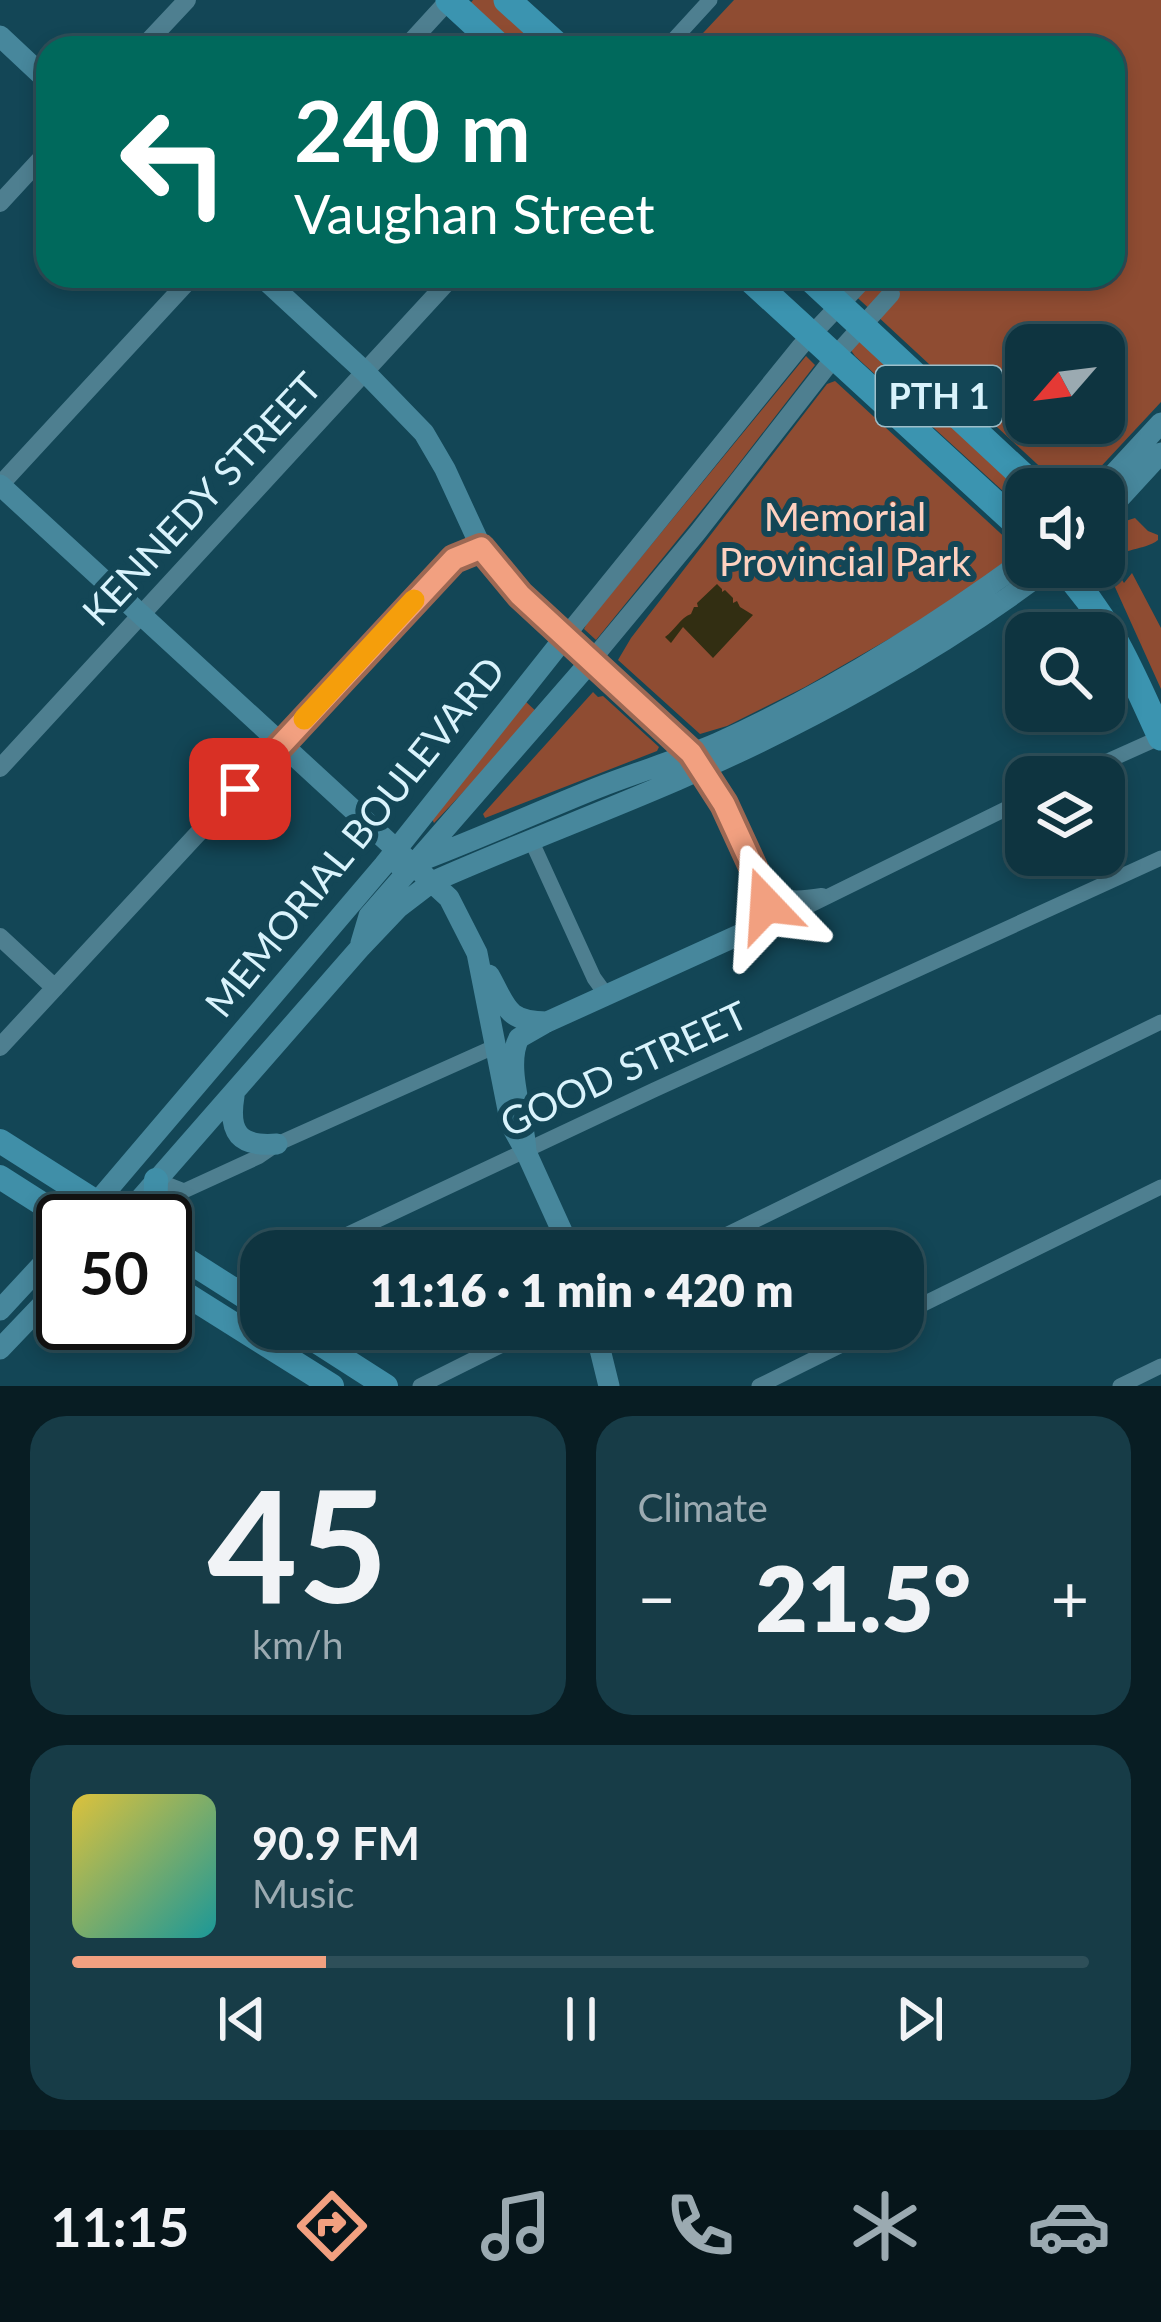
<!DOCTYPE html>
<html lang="en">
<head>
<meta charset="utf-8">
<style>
	:root { --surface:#0e3440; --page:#173c47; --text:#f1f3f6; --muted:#9baab1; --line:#2e4f59; --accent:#f2a080 }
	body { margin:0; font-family:Lato,sans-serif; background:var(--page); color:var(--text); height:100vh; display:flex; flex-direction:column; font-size:45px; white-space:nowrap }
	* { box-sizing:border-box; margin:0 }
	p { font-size:39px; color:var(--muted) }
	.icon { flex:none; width:66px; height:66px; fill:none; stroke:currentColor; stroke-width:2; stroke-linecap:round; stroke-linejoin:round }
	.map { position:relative; height:1386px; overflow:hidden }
	.drawer { display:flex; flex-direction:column; gap:30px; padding:30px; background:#081d23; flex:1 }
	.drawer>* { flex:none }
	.hud { position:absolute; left:36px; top:36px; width:1089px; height:252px; border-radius:36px; box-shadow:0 6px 18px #0003,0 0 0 3px var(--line); background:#00695c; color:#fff; overflow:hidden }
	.needle { width:78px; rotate:242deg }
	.buttons { position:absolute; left:1005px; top:324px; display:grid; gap:24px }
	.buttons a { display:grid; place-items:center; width:120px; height:120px; border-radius:24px; background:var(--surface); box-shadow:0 6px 18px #0003,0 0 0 3px var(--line); font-size:60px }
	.speed { position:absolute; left:36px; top:1194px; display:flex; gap:24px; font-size:60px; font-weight:700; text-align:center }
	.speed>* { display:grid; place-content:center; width:156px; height:156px; border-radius:50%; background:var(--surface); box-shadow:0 6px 18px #0003,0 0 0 3px var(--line); line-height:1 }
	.speed .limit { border:6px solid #111; border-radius:18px; background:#fff; color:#111 }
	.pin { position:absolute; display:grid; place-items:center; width:102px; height:102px; color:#fff; margin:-51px; border-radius:24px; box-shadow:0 6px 18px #0006 }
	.me { position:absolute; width:132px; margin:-66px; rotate:340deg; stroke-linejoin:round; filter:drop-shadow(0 0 9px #0008) }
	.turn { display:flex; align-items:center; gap:42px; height:252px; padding:0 60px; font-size:54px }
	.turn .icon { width:156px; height:156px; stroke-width:2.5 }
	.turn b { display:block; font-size:84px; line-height:102px }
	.big { font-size:90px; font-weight:800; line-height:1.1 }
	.drawer .widget { flex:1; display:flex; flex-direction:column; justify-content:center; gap:18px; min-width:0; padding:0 42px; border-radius:36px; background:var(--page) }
	.drawer .dial { align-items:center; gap:0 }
	.dial b { font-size:156px; line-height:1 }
	.song { display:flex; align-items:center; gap:36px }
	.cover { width:144px; height:144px; border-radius:18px; background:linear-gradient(135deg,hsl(50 70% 55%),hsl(180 70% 35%)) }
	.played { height:12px; border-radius:6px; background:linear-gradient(90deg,var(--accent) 25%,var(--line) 25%) }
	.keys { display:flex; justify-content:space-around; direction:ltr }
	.heat { display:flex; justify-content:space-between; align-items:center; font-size:66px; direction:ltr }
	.drawer .tiles { flex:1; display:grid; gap:30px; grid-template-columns:1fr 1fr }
	.widget:last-child { grid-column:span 2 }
	.trip { position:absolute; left:240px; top:1230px; width:684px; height:120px; border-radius:36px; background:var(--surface); box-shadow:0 6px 18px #0003,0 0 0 3px var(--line); font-weight:800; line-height:120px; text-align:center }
	.tab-bar { display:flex; height:192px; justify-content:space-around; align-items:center; background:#06151a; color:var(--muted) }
	.tab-bar .icon { width:84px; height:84px }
	.tab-bar .on { color:var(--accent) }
	.tab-bar b { font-size:54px; color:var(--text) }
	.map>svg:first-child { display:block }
	.green { fill:#8f4c32; fill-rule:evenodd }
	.water { fill:#322e12 }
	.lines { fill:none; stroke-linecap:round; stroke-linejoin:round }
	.minor { stroke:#4e7f90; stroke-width:15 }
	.tertiary { stroke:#4e7f90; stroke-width:18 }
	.secondary { stroke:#47879c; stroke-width:21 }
	.primary { stroke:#408fa8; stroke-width:24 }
	.trunk { stroke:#3b94b0; stroke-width:27 }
	.route-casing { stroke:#9d6853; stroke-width:30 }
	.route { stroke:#f2a080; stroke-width:21 }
	.slow { stroke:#f59e0b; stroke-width:21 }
	.labels { text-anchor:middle; stroke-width:12; stroke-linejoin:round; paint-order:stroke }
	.shield { fill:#134656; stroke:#9ebfca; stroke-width:3 }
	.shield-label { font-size:36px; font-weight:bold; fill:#d9f3fc }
	.street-label { font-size:39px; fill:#d9f3fc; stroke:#134656 }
	.park-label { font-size:39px; fill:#fed1c0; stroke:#134656 }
</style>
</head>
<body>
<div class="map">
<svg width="1161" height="1386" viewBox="0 0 1161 1386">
	<rect width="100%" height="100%" fill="#134656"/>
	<path class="green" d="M473,0H494L546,48H513L467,7Z
		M734,0H1161V402L1080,489H1064L834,276H1113V48H689ZM1026,345H1104V423H1026Z
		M859,340L1026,492V512L855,356L850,349Z
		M806,356L815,365L727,479L596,640L584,629L587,623Z
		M835,381L1011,543V553L1003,563L945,607L805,687L727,726L700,734L618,660L631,638L827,384Z
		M1135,518L1148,531L1158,535V540C1144,551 1122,547 1111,562L1124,583L1132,573L1161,628V689L1105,565C1102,537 1109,525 1135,518Z
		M593,692L598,697L603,696L659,747L657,751L485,818L483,814Z
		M525,701L538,713L434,823L432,819Z"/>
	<path class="water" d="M717,584L722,589V592L725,590L733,598V603L737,601L740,607L753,615L713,658L683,627L671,643L665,637C675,630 680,618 691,614L694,607H698L697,603Z"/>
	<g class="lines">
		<path class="minor" d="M666,48L710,0
			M1072,777L1161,737
			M531,840L594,978L607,996
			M752,929L772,924L1026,799
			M156,1180L184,1191L258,1157L277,1144L496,1046
			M312,1251L654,1090L1161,858
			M693,1251L1161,1022
			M231,1288L261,1274
			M903,1314L1161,1187
			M420,1386L534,1329
			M759,1386L874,1329
			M1120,1386L1161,1366"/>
		<path class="tertiary" d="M142,48L187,0
			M405,48L449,0
			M0,203L48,151
			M0,485L193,276
			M565,637L800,347L867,276
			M591,661L698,532L836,355L891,294
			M0,768L453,276
			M758,877C781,902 789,902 822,897
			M0,937L55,988
			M0,1047L418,596L454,559L481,547"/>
		<path class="secondary" d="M0,36L48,81
			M261,276L364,371L424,433L445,469L481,547L506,580L691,753C723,794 743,843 764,891L766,905L752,929L547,1022L519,1038C504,1066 525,1119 526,1152
			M0,485L449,898L477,953L511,1125L526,1152L571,1251
			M1100,489L1161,423
			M1104,515L1161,453
			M401,868C468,844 532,814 597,788C637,772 679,760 718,743C828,693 929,630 1026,559
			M361,943L369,916L591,661
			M489,975C507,1007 506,1022 547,1022
			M234,1096C228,1133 239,1147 277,1144
			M81,1221L384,865L565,637
			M121,1221L359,949L398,908L432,882C513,846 596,815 677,780C802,726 942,650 1050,567
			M0,1310L63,1242
			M595,1329L609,1386
			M0,1349L63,1283"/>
		<path class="primary" d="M0,1141L126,1221
			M0,1177L69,1221
			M155,1221L156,1180
			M165,1246L261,1307
			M165,1281L332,1386
			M297,1329L386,1386"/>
		<path class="trunk" d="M449,0L501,48
			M507,0L560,48
			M747,276L1026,532
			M808,276L1037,489
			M1061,567C1110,618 1132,674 1161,737"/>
	</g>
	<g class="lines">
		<defs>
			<path id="route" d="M240,789L454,559L481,548L520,595L691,753L724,804L764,891L766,905"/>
		</defs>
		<use href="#route" class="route-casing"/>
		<use href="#route" class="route"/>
		<path class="slow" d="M304,719L414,600"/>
	</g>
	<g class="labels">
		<rect class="shield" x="876" y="366" width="126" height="60" rx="9"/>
		<g class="shield-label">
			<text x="939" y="409">PTH 1</text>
		</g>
		<g class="street-label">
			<text transform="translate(202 499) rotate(-47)" y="14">KENNEDY STREET</text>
			<text transform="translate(355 837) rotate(-51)" y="14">MEMORIAL BOULEVARD</text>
			<text transform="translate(624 1069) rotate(-25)" y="14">GOOD STREET</text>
		</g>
		<g class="park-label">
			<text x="845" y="531">Memorial<tspan x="845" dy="45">Provincial Park</tspan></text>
		</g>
	</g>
</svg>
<div class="buttons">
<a><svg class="needle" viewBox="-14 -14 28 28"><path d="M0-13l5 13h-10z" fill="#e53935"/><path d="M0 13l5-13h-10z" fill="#9baab1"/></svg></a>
<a><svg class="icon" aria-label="sound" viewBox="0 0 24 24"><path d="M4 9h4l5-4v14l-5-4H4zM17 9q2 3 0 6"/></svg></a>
<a><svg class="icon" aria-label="search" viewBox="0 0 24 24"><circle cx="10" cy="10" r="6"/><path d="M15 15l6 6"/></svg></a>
<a><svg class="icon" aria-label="layers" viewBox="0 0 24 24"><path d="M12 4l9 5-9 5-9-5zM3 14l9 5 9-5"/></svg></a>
</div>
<div class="speed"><div class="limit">50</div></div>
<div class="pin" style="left:240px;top:789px;background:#d93025"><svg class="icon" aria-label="arrive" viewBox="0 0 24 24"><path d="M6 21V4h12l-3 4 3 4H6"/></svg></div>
<svg class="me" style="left:766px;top:905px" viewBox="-20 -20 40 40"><path d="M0-17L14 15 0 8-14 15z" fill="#f2a080" stroke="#fff" stroke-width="4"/></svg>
<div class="trip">11:16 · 1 min · 420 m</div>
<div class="hud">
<div class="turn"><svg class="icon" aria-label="left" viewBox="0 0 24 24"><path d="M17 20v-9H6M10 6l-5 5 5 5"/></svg><div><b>240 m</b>Vaughan Street</div></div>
</div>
</div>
<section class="drawer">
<div class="tiles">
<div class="widget dial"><b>45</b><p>km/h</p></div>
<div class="widget"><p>Climate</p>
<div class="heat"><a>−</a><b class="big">21.5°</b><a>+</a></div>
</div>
<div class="widget">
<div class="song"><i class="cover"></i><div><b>90.9 FM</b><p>Music</p></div></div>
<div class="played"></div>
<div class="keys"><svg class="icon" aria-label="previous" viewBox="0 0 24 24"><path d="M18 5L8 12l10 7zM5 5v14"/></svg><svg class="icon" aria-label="pause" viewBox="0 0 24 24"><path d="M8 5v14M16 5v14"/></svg><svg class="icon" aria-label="next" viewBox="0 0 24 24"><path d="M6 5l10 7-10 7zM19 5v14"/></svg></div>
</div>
</div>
</section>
<nav class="tab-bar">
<b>11:15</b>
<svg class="icon on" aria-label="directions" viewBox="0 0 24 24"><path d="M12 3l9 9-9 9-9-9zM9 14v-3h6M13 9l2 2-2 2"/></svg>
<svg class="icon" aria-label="music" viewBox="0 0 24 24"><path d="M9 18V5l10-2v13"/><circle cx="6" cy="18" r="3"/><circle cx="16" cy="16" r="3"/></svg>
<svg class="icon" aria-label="phone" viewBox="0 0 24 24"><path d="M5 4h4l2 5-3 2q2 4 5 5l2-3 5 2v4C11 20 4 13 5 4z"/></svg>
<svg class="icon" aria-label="climate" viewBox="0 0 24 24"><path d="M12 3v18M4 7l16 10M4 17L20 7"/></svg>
<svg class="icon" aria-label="car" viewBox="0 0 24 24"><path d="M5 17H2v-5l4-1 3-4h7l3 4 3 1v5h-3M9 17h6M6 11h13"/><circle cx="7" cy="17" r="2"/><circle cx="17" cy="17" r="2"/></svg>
</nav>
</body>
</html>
